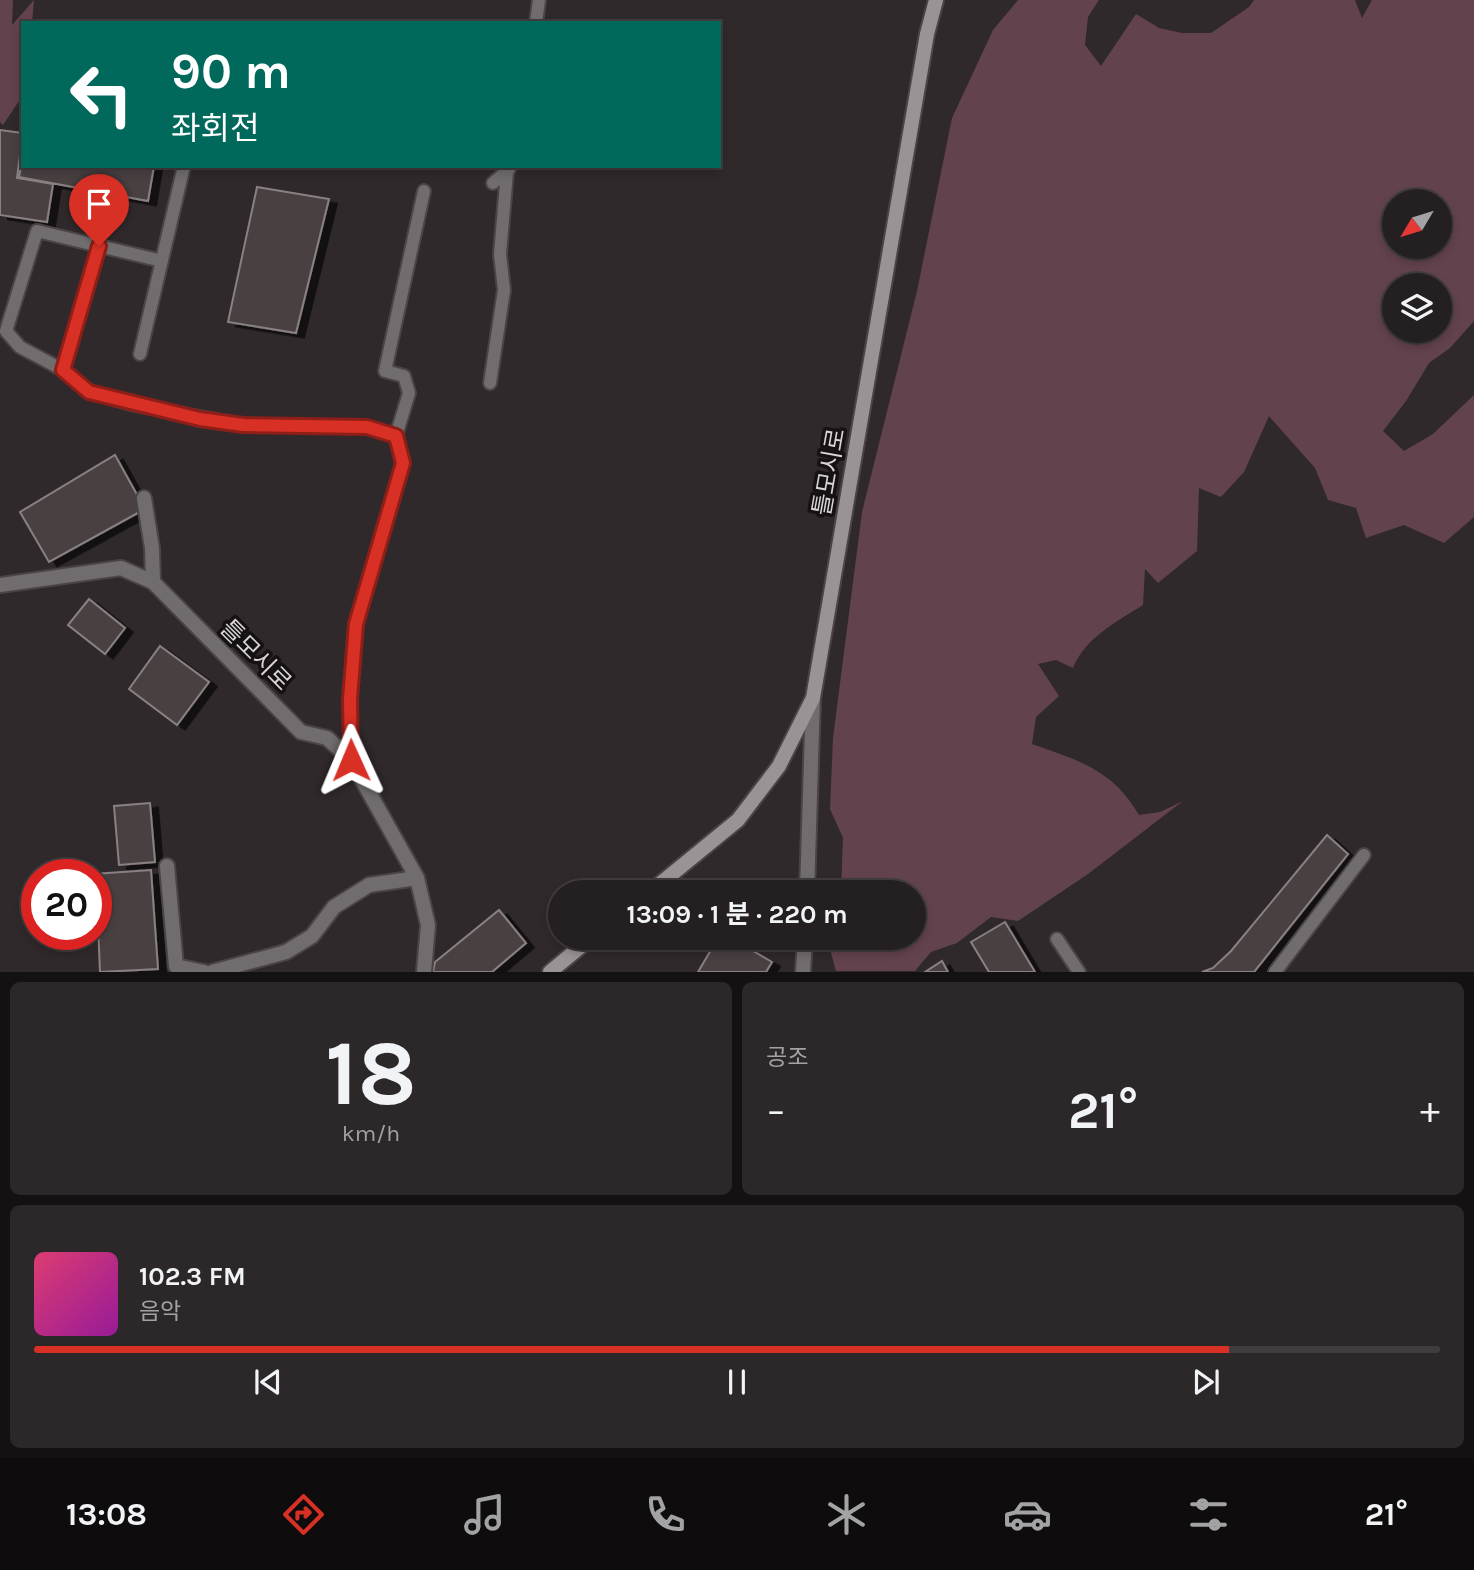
<!DOCTYPE html>
<html lang="ko">
<head>
<meta charset="utf-8">
<style>
	:root { --surface:#241f20; --page:#2c2729; --text:#f1f3f6; --muted:#a3a2a5; --line:#413d3e; --accent:#d93025 }
	body { margin:0; font-family:Karla,"Noto Sans KR",sans-serif; background:var(--page); color:var(--text); height:100vh; display:flex; flex-direction:column; font-size:26px; white-space:nowrap }
	* { box-sizing:border-box; margin:0 }
	p { font-size:23px; color:var(--muted) }
	.icon { flex:none; width:38px; height:38px; fill:none; stroke:currentColor; stroke-width:2; stroke-linecap:round; stroke-linejoin:round }
	.map { position:relative; height:972px; overflow:hidden }
	.details { display:flex; flex-direction:column; gap:10px; padding:10px; background:#141112; flex:1 }
	.details>* { flex:none }
	.top-card { position:absolute; left:21px; top:21px; width:700px; height:147px; border-radius:0px; box-shadow:0 4px 10px #0003,0 0 0 2px var(--line); background:#00695c; color:#fff; overflow:hidden }
	.needle { width:46px; rotate:232deg }
	.tools { position:absolute; left:1382px; top:189px; display:grid; gap:14px }
	.tools a { display:grid; place-items:center; width:70px; height:70px; border-radius:50%; background:var(--surface); box-shadow:0 4px 10px #0003,0 0 0 2px var(--line); font-size:35px }
	.speed { position:absolute; left:21px; top:859px; display:flex; gap:14px; font-size:35px; font-weight:700; text-align:center }
	.speed>* { display:grid; place-content:center; width:91px; height:91px; border-radius:50%; background:var(--surface); box-shadow:0 4px 10px #0003,0 0 0 2px var(--line); line-height:1 }
	.speed .limit { border:10px solid #d22; background:#fff; color:#111 }
	.pin { position:absolute; display:grid; place-items:center; width:60px; height:60px; color:#fff; margin:-72px -30px; border-radius:50% 50% 50% 0; rotate:-45deg; box-shadow:0 0 7px #0007 }
	.pin .icon { rotate:45deg }
	.me { position:absolute; width:77px; margin:-38px; rotate:359deg; stroke-linejoin:round; filter:drop-shadow(0 0 5px #0008) }
	.turn { display:flex; align-items:center; gap:24px; height:147px; padding:0 35px; font-size:32px }
	.turn .icon { width:91px; height:91px; stroke-width:2.5 }
	.turn b { display:block; font-size:49px; line-height:60px }
	.big { font-size:52px; font-weight:700; line-height:1.1 }
	.details .widget { flex:1; display:flex; flex-direction:column; justify-content:center; gap:10px; min-width:0; padding:0 24px; border-radius:10px; background:var(--page) }
	.details .dial { align-items:center; gap:0 }
	.dial b { font-size:91px; line-height:1 }
	.song { display:flex; align-items:center; gap:21px }
	.cover { width:84px; height:84px; border-radius:10px; background:linear-gradient(135deg,hsl(340 70% 55%),hsl(300 70% 35%)) }
	.played { height:7px; border-radius:4px; background:linear-gradient(90deg,var(--accent) 85%,var(--line) 85%) }
	.keys { display:flex; justify-content:space-around; direction:ltr }
	.heat { display:flex; justify-content:space-between; align-items:center; font-size:38px; direction:ltr }
	.details .tiles { flex:1; display:grid; gap:10px; grid-template-columns:1fr 1fr }
	.widget:last-child { grid-column:span 2 }
	.trip { position:absolute; left:548px; top:880px; width:378px; height:70px; border-radius:35px; background:var(--surface); box-shadow:0 4px 10px #0003,0 0 0 2px var(--line); font-weight:700; line-height:70px; text-align:center }
	.menu { display:flex; height:112px; justify-content:space-around; align-items:center; background:#0e0c0d; color:var(--muted) }
	.menu .icon { width:49px; height:49px }
	.menu .selected { color:var(--accent) }
	.menu b { font-size:32px; color:var(--text) }
	.map>svg:first-child { display:block }
	.green { fill:#62424d; fill-rule:evenodd }
	.building { fill:#494143; stroke:#898082; stroke-width:2; filter:url(#shadow) }
	.lines { fill:none; stroke-linecap:round; stroke-linejoin:round }
	.service-casing { stroke:#4b4446; stroke-width:16 }
	.minor-casing { stroke:#4b4446; stroke-width:18 }
	.secondary-casing { stroke:#4b4446; stroke-width:18 }
	.service { stroke:#716d6f; stroke-width:12 }
	.minor { stroke:#716d6f; stroke-width:14 }
	.secondary { stroke:#999395; stroke-width:14 }
	.route-casing { stroke:#8d1f18; stroke-width:18 }
	.route { stroke:#d93025; stroke-width:12 }
	.labels { text-anchor:middle; stroke-width:7; stroke-linejoin:round; paint-order:stroke }
	.street-label { font-size:24px; fill:#d9d4d5; stroke:#161213 }
</style>
</head>
<body>
<div class="map">
<svg width="1474" height="972" viewBox="0 0 1474 972">
	<defs>
		<filter id="shadow"><feDropShadow dx="8" dy="4.5" stdDeviation="0" flood-color="#0009"/></filter>
	</defs>
	<rect width="100%" height="100%" fill="#30292b"/>
	<path class="green" d="M0,0H13L12,25L34,0L32,23H23V95L3,125L0,122Z
		M1018,0H1099L1088,17L1085,45L1101,66L1136,14L1159,28L1182,33H1211L1249,7L1254,0H1355L1362,18L1372,0H1474V321L1450,348L1429,363L1406,401L1383,431L1404,451L1433,434L1474,395V517L1444,543L1404,525L1366,538L1356,508L1328,500L1315,468L1269,416L1244,472L1221,497L1199,488L1197,551L1158,583L1145,569L1143,605C1116,622 1085,638 1073,668L1056,660L1038,664L1059,696L1036,717L1032,744C1078,760 1113,770 1139,815L1160,812L1183,801L1088,874L1018,921L991,917L957,943L931,952L915,971H836L831,953L834,938H914V892H841L843,838L830,809L833,738L862,512L917,291L952,118L993,30ZM1395,201H1440V247H1395ZM1395,285H1440V331H1395Z"/>
	<path class="building" d="M0,130L23,133L17,178L53,184L47,222L0,215Z
		M23,156V166H154L148,201L19,177Z
		M257,187L329,199L296,333L228,322Z
		M115,455L145,509L49,562L20,512Z
		M89,599L125,628L105,654L68,625Z
		M160,646L209,682L177,725L129,689Z
		M150,803L155,862L119,865L114,806Z
		M1327,835L1348,854L1254,972H1202L1213,968L1231,951Z
		M151,870L158,969L100,972L96,875L93,874Z
		M499,910L526,943L492,972H433L435,962Z
		M1005,922L1035,972H989L971,942Z
		M718,938H731L772,962L766,972H698Z
		M942,961L948,972H925Z"/>
	<g class="lines">
		<defs>
			<path id="service" d="M536,23L539,0
				M493,183L509,169
				M162,261L37,231L6,331L20,347L63,370L89,392L135,405L243,425L367,427L396,436L403,463L356,624L350,699L351,760
				M140,354L184,166
				M63,370L99,246
				M490,383L504,290L500,254L507,172
				M396,436L409,393L404,376L385,371L424,191
				M1057,939L1079,972
				M1275,972L1364,855"/>
			<path id="minor" d="M144,498L152,548L153,582
				M0,585L121,568L153,582L301,732L327,738L351,760L417,878L428,925L424,972
				M167,866L176,966L204,972
				M807,892L813,698
				M212,972L286,952L312,936L334,907L369,885L417,878
				M803,972L805,938"/>
			<path id="secondary" d="M650,892L738,820L779,766L813,698L927,34L936,0
				M550,972L591,938"/>
		</defs>
		<use href="#service" class="service-casing"/>
		<use href="#minor" class="minor-casing"/>
		<use href="#secondary" class="secondary-casing"/>
		<use href="#service" class="service"/>
		<use href="#minor" class="minor"/>
		<use href="#secondary" class="secondary"/>
	</g>
	<g class="lines">
		<defs>
			<path id="route" d="M99,246L63,370L89,392L200,419L243,425L367,427L396,436L403,463L356,624L350,699L351,760"/>
		</defs>
		<use href="#route" class="route-casing"/>
		<use href="#route" class="route"/>
	</g>
	<g class="labels">
		<g class="street-label">
			<text transform="translate(829 472) rotate(-80)" y="8">틀모시로</text>
			<text transform="translate(256 655) rotate(45)" y="8">틀모시로</text>
		</g>
	</g>
</svg>
<div class="tools">
<a><svg class="needle" viewBox="-14 -14 28 28"><path d="M0-13l5 13h-10z" fill="#e53935"/><path d="M0 13l5-13h-10z" fill="#a3a2a5"/></svg></a>
<a><svg class="icon" aria-label="layers" viewBox="0 0 24 24"><path d="M12 4l9 5-9 5-9-5zM3 14l9 5 9-5"/></svg></a>
</div>
<div class="speed"><div class="limit">20</div></div>
<div class="pin" style="left:99px;top:246px;background:#d93025"><svg class="icon" aria-label="arrive" viewBox="0 0 24 24"><path d="M6 21V4h12l-3 4 3 4H6"/></svg></div>
<svg class="me" style="left:351px;top:760px" viewBox="-20 -20 40 40"><path d="M0-17L14 15 0 8-14 15z" fill="#d93025" stroke="#fff" stroke-width="4"/></svg>
<div class="trip">13:09 · 1 분 · 220 m</div>
<div class="top-card">
<div class="turn"><svg class="icon" aria-label="left" viewBox="0 0 24 24"><path d="M17 20v-9H6M10 6l-5 5 5 5"/></svg><div><b>90 m</b>좌회전</div></div>
</div>
</div>
<section class="details">
<div class="tiles">
<div class="widget dial"><b>18</b><p>km/h</p></div>
<div class="widget"><p>공조</p>
<div class="heat"><a>−</a><b class="big">21°</b><a>+</a></div>
</div>
<div class="widget">
<div class="song"><i class="cover"></i><div><b>102.3 FM</b><p>음악</p></div></div>
<div class="played"></div>
<div class="keys"><svg class="icon" aria-label="previous" viewBox="0 0 24 24"><path d="M18 5L8 12l10 7zM5 5v14"/></svg><svg class="icon" aria-label="pause" viewBox="0 0 24 24"><path d="M8 5v14M16 5v14"/></svg><svg class="icon" aria-label="next" viewBox="0 0 24 24"><path d="M6 5l10 7-10 7zM19 5v14"/></svg></div>
</div>
</div>
</section>
<nav class="menu">
<b>13:08</b>
<svg class="icon selected" aria-label="directions" viewBox="0 0 24 24"><path d="M12 3l9 9-9 9-9-9zM9 14v-3h6M13 9l2 2-2 2"/></svg>
<svg class="icon" aria-label="music" viewBox="0 0 24 24"><path d="M9 18V5l10-2v13"/><circle cx="6" cy="18" r="3"/><circle cx="16" cy="16" r="3"/></svg>
<svg class="icon" aria-label="phone" viewBox="0 0 24 24"><path d="M5 4h4l2 5-3 2q2 4 5 5l2-3 5 2v4C11 20 4 13 5 4z"/></svg>
<svg class="icon" aria-label="climate" viewBox="0 0 24 24"><path d="M12 3v18M4 7l16 10M4 17L20 7"/></svg>
<svg class="icon" aria-label="car" viewBox="0 0 24 24"><path d="M5 17H2v-5l4-1 3-4h7l3 4 3 1v5h-3M9 17h6M6 11h13"/><circle cx="7" cy="17" r="2"/><circle cx="17" cy="17" r="2"/></svg>
<svg class="icon" aria-label="filters" viewBox="0 0 24 24"><path d="M4 7h16M4 17h16"/><circle cx="9" cy="7" r="2"/><circle cx="15" cy="17" r="2"/></svg>
<b>21°</b>
</nav>
</body>
</html>
